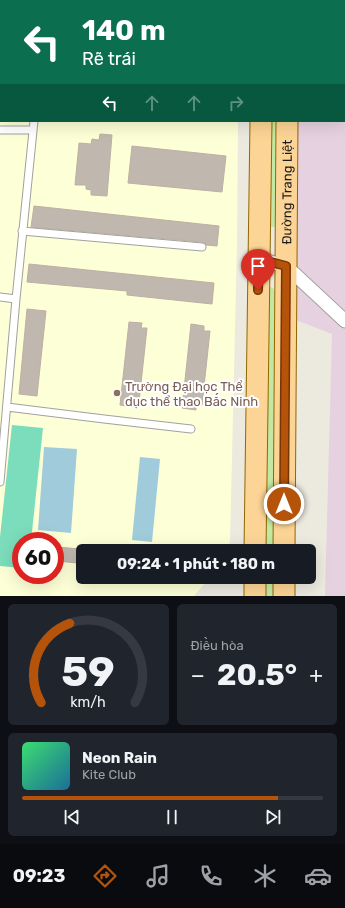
<!DOCTYPE html>
<html lang="vi">
<head>
<meta charset="utf-8">
<style>
	:root { --surface:#171b24; --page:#20242c; --text:#f1f3f6; --muted:#9ea1a6; --line:#363941; --accent:#b45309 }
	body { margin:0; font-family:Rubik,sans-serif; background:var(--page); color:var(--text); height:100vh; display:flex; flex-direction:column; font-size:15px; white-space:nowrap }
	* { box-sizing:border-box; margin:0 }
	p { font-size:13px; color:var(--muted) }
	.icon { flex:none; width:22px; height:22px; fill:none; stroke:currentColor; stroke-width:2; stroke-linecap:round; stroke-linejoin:round }
	.map { position:relative; height:596px; overflow:hidden }
	.details { display:flex; flex-direction:column; gap:8px; padding:8px; background:#0d0f14; flex:1 }
	.details>* { flex:none }
	.banner { position:absolute; left:0px; top:0px; width:345px; height:122px; box-shadow:0 4px 16px #0002; background:#0b6e4f; color:#fff; overflow:hidden }
	.speed { position:absolute; left:12px; top:532px; display:flex; gap:8px; font-size:20px; font-weight:700; text-align:center }
	.speed>* { display:grid; place-content:center; width:52px; height:52px; border-radius:50%; background:var(--surface); box-shadow:0 4px 16px #0002; line-height:1 }
	.speed .limit { border:6px solid #d22; background:#fff; color:#111 }
	.pin { position:absolute; display:grid; place-items:center; width:34px; height:34px; color:#fff; margin:-41px -17px; border-radius:50% 50% 50% 0; rotate:-45deg; box-shadow:0 0 4px #0007 }
	.pin .icon { rotate:45deg }
	.me { position:absolute; width:44px; margin:-22px; rotate:0deg; stroke-linejoin:round; filter:drop-shadow(0 0 3px #0008) }
	.turn { display:flex; align-items:center; gap:14px; height:84px; padding:0 16px; font-size:18px }
	.turn .icon { width:52px; height:52px; stroke-width:2.5 }
	.turn b { display:block; font-size:28px; line-height:34px }
	.lanes { display:flex; align-items:center; height:38px; padding:0 16px; background:#0003; justify-content:center; gap:20px; direction:ltr }
	.lanes .off { opacity:.35 }
	.big { font-size:30px; font-weight:700; line-height:1.1 }
	.details .card { flex:1; display:flex; flex-direction:column; justify-content:center; gap:6px; min-width:0; padding:0 14px; border-radius:6px; background:var(--page) }
	.details .dial { align-items:center; gap:0 }
	.dial svg { height:104px; overflow:visible; fill:none; stroke:var(--line); stroke-width:7; stroke-linecap:round; text-anchor:middle }
	.dial text { fill:var(--text); stroke:none }
	.song { display:flex; align-items:center; gap:12px }
	.cover { width:48px; height:48px; border-radius:6px; background:linear-gradient(135deg,hsl(140 70% 55%),hsl(200 70% 35%)) }
	.played { height:4px; border-radius:2px; background:linear-gradient(90deg,var(--accent) 85%,var(--line) 85%) }
	.keys { display:flex; justify-content:space-around; direction:ltr }
	.heat { display:flex; justify-content:space-between; align-items:center; font-size:22px; direction:ltr }
	.details .tiles { flex:1; display:grid; gap:8px; grid-template-columns:1fr 1fr }
	.card:last-child { grid-column:span 2 }
	.trip { position:absolute; left:76px; top:544px; width:240px; height:40px; border-radius:6px; background:var(--surface); box-shadow:0 4px 16px #0002; font-weight:700; line-height:40px; text-align:center }
	.tab-bar { display:flex; height:64px; justify-content:space-around; align-items:center; background:#090b0e; color:var(--muted) }
	.tab-bar .icon { width:28px; height:28px }
	.tab-bar .on { color:var(--accent) }
	.tab-bar b { font-size:18px; color:var(--text) }
	.map>svg:first-child { display:block }
	.industrial { fill:#e6d1e1 }
	.education { fill:#fdffd6; fill-rule:evenodd }
	.grass { fill:#c3e8a3 }
	.pitch { fill:#7bddbb }
	.water { fill:#9fcbdb }
	.building { fill:#c0b8af; stroke:#beafa2 }
	.lines { fill:none; stroke-linecap:round; stroke-linejoin:round }
	.lane-casing { stroke:#a1a1a1; stroke-width:9 }
	.street-casing { stroke:#a1a1a1; stroke-width:15 }
	.primary-casing { stroke:#916700; stroke-width:23 }
	.lane { stroke:#fff; stroke-width:7 }
	.street { stroke:#fff; stroke-width:13 }
	.primary { stroke:#fcd495; stroke-width:21 }
	.route-casing { stroke:#753606; stroke-width:10 }
	.route { stroke:#b45309; stroke-width:7 }
	.education-dot { fill:#8d6e63; stroke:#fff; stroke-width:1.5 }
	.labels { text-anchor:middle; stroke-width:4; stroke-linejoin:round; paint-order:stroke }
	.street-label { font-size:13px; fill:#1a1a1a; stroke:#fff }
	.education-label { font-size:13px; fill:#785e54; stroke:#fff; text-anchor:start }
</style>
</head>
<body>
<div class="map">
<svg width="345" height="596" viewBox="0 0 345 596">
	<rect width="100%" height="100%" fill="#ece9df"/>
	<path class="industrial" d="M344,2L345,3V596H325L332,334L291,318L294,121H344Z"/>
	<path class="education" d="M0,0H239V1H1V121H238L237,245L230,542L225,551H83V577H210L194,596H0ZM21,541H55V575H21Z"/>
	<path class="grass" d="M270,121H278L276,225C274,228 271,228 269,225Z
		M271,287L274,289L275,292L273,551H265L269,288Z
		M265,577H273V596H265Z"/>
	<path class="pitch" d="M12,425L43,428L31,541H21V568L0,566V537Z"/>
	<path class="water" d="M44,447L77,449L71,533L38,530Z
		M140,457L160,459L152,542L132,540Z"/>
	<path class="building" d="M100,134L112,135L107,196L91,195V190L86,189V185H75L79,143L91,144L92,139L99,140Z
		M132,146L226,156L222,192L128,183Z
		M34,206L219,226L217,246L206,245L202,242L31,227Z
		M29,264L214,283L212,304L127,295V291L27,282Z
		M27,309L46,311L37,396L19,394Z
		M129,322L142,323L141,328H147L139,402H134L133,407L120,405Z
		M191,324L204,326V331H210L202,405H196V410L182,408Z
		M57,547L80,549L78,563L56,561Z"/>
	<g class="lines">
		<defs>
			<path id="lane" d="M150,0V1
				M45,1V0
				M0,2H1
				M0,130H33
				M22,231L202,247
				M0,297L16,299
				M7,407L104,419L191,429
				M0,482L16,299L34,121"/>
			<path id="street" d="M259,259L286,266L345,321"/>
			<g id="primary">
				<path d="M287,0V1"/>
				<path d="M263,1V0"/>
				<path d="M255,551L261,121"/>
				<path id="s1" d="M284,551L287,121"/>
				<path d="M255,596V577"/>
				<path d="M284,596V577"/>
			</g>
		</defs>
		<use href="#lane" class="lane-casing"/>
		<use href="#street" class="street-casing"/>
		<use href="#primary" class="primary-casing"/>
		<use href="#lane" class="lane"/>
		<use href="#street" class="street"/>
		<use href="#primary" class="primary"/>
	</g>
	<g class="lines">
		<defs>
			<path id="route" d="M258,290L259,259L286,266L284,504"/>
		</defs>
		<use href="#route" class="route-casing"/>
		<use href="#route" class="route"/>
	</g>
	<circle class="education-dot" cx="117" cy="393" r="4"/>
	<g class="labels">
		<g class="street-label">
			<text dy="5" stroke="none"><textPath href="#s1" startOffset="359">Đường Trang Liệt</textPath></text>
		</g>
		<g class="education-label">
			<text x="125" y="391">Trường Đại học Thể<tspan x="125" dy="15">dục thể thao Bắc Ninh</tspan></text>
		</g>
	</g>
</svg>
<div class="speed"><div class="limit">60</div></div>
<div class="pin" style="left:258px;top:290px;background:#d93025"><svg class="icon" aria-label="arrive" viewBox="0 0 24 24"><path d="M6 21V4h12l-3 4 3 4H6"/></svg></div>
<svg class="me" style="left:284px;top:504px" viewBox="-20 -20 40 40"><circle r="17" fill="#b45309" stroke="#fff" stroke-width="3"/><path d="M0-11L8 9 0 5-8 9z" fill="#fff"/></svg>
<div class="trip">09:24 · 1 phút · 180 m</div>
<div class="banner">
<div class="turn"><svg class="icon" aria-label="left" viewBox="0 0 24 24"><path d="M17 20v-9H6M10 6l-5 5 5 5"/></svg><div><b>140 m</b>Rẽ trái</div></div>
<div class="lanes"><svg class="icon" aria-label="left" viewBox="0 0 24 24"><path d="M17 20v-9H6M10 6l-5 5 5 5"/></svg><svg class="icon off" aria-label="ahead" viewBox="0 0 24 24"><path d="M12 20V5M6 11l6-6 6 6"/></svg><svg class="icon off" aria-label="ahead" viewBox="0 0 24 24"><path d="M12 20V5M6 11l6-6 6 6"/></svg><svg class="icon off" aria-label="right" viewBox="0 0 24 24"><path d="M7 20v-9h11M14 6l5 5-5 5"/></svg></div>
</div>
</div>
<section class="details">
<div class="tiles">
<div class="card dial"><svg viewBox="0 0 100 80">
<path d="M14 69A42 42 0 1 1 86 69"/>
<path d="M14 69A42 42 0 0 1 36 8" stroke="#b45309"/>
<text x="50" y="56" font-size="32" font-weight="700">59</text>
<text x="50" y="72" font-size="11">km/h</text>
</svg></div>
<div class="card"><p>Điều hòa</p>
<div class="heat"><a>−</a><b class="big">20.5°</b><a>+</a></div>
</div>
<div class="card">
<div class="song"><i class="cover"></i><div><b>Neon Rain</b><p>Kite Club</p></div></div>
<div class="played"></div>
<div class="keys"><svg class="icon" aria-label="previous" viewBox="0 0 24 24"><path d="M18 5L8 12l10 7zM5 5v14"/></svg><svg class="icon" aria-label="pause" viewBox="0 0 24 24"><path d="M8 5v14M16 5v14"/></svg><svg class="icon" aria-label="next" viewBox="0 0 24 24"><path d="M6 5l10 7-10 7zM19 5v14"/></svg></div>
</div>
</div>
</section>
<nav class="tab-bar">
<b>09:23</b>
<svg class="icon on" aria-label="directions" viewBox="0 0 24 24"><path d="M12 3l9 9-9 9-9-9zM9 14v-3h6M13 9l2 2-2 2"/></svg>
<svg class="icon" aria-label="music" viewBox="0 0 24 24"><path d="M9 18V5l10-2v13"/><circle cx="6" cy="18" r="3"/><circle cx="16" cy="16" r="3"/></svg>
<svg class="icon" aria-label="phone" viewBox="0 0 24 24"><path d="M5 4h4l2 5-3 2q2 4 5 5l2-3 5 2v4C11 20 4 13 5 4z"/></svg>
<svg class="icon" aria-label="climate" viewBox="0 0 24 24"><path d="M12 3v18M4 7l16 10M4 17L20 7"/></svg>
<svg class="icon" aria-label="car" viewBox="0 0 24 24"><path d="M5 17H2v-5l4-1 3-4h7l3 4 3 1v5h-3M9 17h6M6 11h13"/><circle cx="7" cy="17" r="2"/><circle cx="17" cy="17" r="2"/></svg>
</nav>
</body>
</html>
